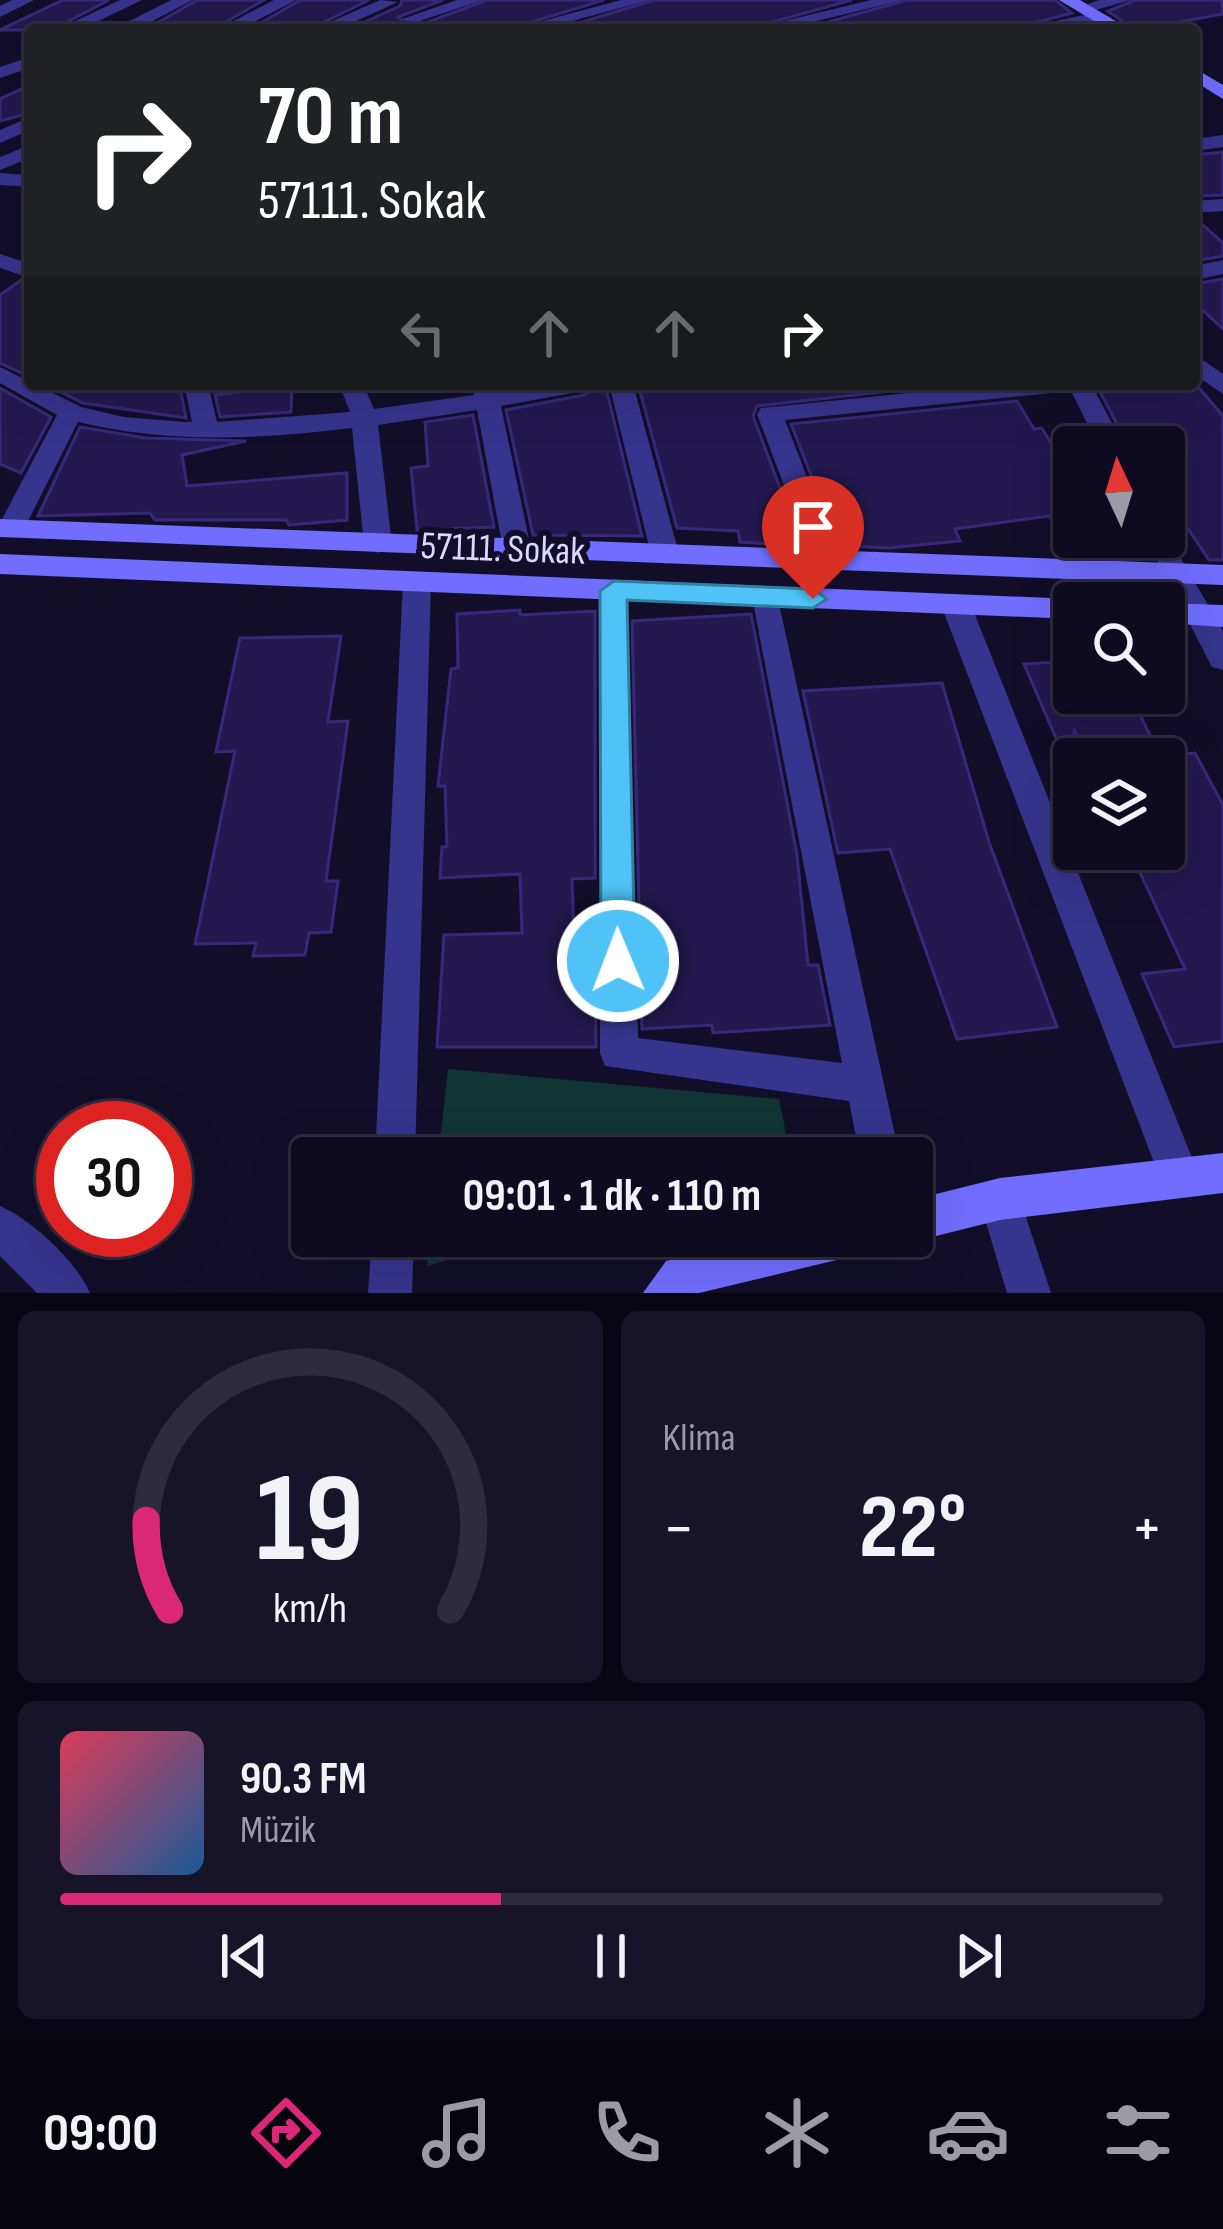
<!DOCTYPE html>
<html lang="tr">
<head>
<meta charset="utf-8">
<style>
	:root { --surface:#0e0a20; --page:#171329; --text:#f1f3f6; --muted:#9b9aa5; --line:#2e2b3e; --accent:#db2777 }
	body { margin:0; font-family:"Sofia Sans Condensed",sans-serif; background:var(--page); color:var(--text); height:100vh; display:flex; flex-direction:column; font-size:45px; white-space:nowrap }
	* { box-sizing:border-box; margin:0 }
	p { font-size:39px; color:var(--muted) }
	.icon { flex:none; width:66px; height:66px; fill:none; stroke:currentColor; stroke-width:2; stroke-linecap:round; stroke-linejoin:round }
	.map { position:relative; height:1293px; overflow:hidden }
	.drawer { display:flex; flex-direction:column; gap:18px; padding:18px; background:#080612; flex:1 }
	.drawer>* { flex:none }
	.top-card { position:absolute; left:24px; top:24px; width:1176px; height:366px; border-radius:12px; box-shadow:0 12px 48px #0002,0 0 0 3px var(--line); background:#202124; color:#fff; overflow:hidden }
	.needle { width:78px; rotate:356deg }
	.fabs { position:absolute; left:1053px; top:426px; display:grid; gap:24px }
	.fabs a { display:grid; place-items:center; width:132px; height:132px; border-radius:12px; background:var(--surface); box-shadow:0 12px 48px #0002,0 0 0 3px var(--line); font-size:60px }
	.speed { position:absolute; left:36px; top:1101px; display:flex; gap:24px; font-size:60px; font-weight:700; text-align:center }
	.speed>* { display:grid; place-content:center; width:156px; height:156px; border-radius:50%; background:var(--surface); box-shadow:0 12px 48px #0002,0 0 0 3px var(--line); line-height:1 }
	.speed .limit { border:18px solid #d22; background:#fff; color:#111 }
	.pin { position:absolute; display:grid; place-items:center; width:102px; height:102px; color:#fff; margin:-123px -51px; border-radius:50% 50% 50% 0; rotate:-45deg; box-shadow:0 0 12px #0007 }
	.pin .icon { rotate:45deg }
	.me { position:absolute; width:132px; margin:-66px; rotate:359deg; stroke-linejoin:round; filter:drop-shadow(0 0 9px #0008) }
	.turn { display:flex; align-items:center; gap:42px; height:252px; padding:0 36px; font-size:54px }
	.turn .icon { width:156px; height:156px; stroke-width:2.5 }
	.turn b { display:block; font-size:84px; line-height:102px }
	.lanes { display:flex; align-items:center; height:114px; padding:0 36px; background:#0003; justify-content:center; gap:60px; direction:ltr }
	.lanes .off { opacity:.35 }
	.big { font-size:90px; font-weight:700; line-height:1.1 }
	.drawer .tile { flex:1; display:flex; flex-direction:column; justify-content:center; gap:18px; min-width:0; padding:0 42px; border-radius:18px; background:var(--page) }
	.drawer .dial { align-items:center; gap:0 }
	.dial svg { height:312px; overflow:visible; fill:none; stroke:var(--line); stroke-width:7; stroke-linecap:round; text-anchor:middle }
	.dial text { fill:var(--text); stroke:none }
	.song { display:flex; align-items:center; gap:36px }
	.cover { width:144px; height:144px; border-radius:18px; background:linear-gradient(135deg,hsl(350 70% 55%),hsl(210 70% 35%)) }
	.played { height:12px; border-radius:6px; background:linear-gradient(90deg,var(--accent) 40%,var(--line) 40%) }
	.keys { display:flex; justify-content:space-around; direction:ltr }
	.heat { display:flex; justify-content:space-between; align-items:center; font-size:66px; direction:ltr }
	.drawer .tiles { flex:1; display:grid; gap:18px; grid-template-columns:1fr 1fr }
	.tile:last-child { grid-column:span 2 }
	.trip { position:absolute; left:291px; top:1137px; width:642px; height:120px; border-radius:12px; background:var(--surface); box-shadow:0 12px 48px #0002,0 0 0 3px var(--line); font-weight:700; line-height:120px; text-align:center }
	.menu { display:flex; height:192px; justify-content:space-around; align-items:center; background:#06040d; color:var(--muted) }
	.menu .icon { width:84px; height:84px }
	.menu .current { color:var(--accent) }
	.menu b { font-size:54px; color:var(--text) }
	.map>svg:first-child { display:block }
	.green { fill:#103533 }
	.building { fill:#22184d; stroke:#38287b; stroke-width:3 }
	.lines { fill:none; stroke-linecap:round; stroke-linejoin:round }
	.street { fill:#37348d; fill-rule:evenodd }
	.secondary { fill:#716eff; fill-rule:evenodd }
	.route { fill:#4fc3f7; stroke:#337fa1; stroke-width:3 }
	.labels { text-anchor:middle; stroke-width:12; stroke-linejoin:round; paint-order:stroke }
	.street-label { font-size:39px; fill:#dbd7ff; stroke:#120e2a }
</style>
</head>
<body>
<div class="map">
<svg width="1223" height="1293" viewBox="0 0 1223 1293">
	<rect width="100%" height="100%" fill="#120e2a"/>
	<path class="green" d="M448,1069L779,1099L791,1158H438Z
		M430,1236H528L427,1266Z"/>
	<path class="building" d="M63,0H109L52,30H0Z
		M197,0H264L212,30H145Z
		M300,0H369L308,30H249Z
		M402,0H443L398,17L412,28L487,0H604L505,30H347L400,6Z
		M654,0H852L743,30H556Z
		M907,0H1055L1072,13L1007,30H799Z
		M1135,0H1222L1223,14L1135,30L1108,11Z
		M30,85V113L0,121V99Z
		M1223,152V195L1194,196V155Z
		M1194,217L1223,243V256L1194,261Z
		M1223,279V329L1194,302V284Z
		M21,280L30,282V377L0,363V295Z
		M1194,382L1223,416V560H1209L1164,493V447H1129L1096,384H1119L1123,391Z
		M45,384H166L165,388L180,387L186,418L83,403Z
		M599,384H605L642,536L533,535L506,410L584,395Z
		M638,384L773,387L952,384L757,406L753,416L800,541L772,544L740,542L738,531L677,528Z
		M292,385L291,412L220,417L215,395Z
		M0,388L51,417L21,473L0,464Z
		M1017,401L1034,429L1042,428L1074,482V555L1049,516L955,529L960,541L889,548L846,546L843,539H836L791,424Z
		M473,415L494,527L417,530L411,468L428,466L425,422Z
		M80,427L146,438L246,441L182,455L187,486L347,473V520L289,525L286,520H155L150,513L38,516Z
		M520,610V615L595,611V878L572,879L575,966L595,965L596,1047H437L444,935L522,933L520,874L440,878L442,847H447L445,786H438L451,669L458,668L457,614Z
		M751,614L797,855L808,965H818L830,1025L713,1033L712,1025L642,1029L632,621Z
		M341,636L328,722L348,721L326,881H338L331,932L309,933L305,955L253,956L256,943L195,944L235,751L216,752L240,638Z
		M1074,661V693H1129L1162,759H1088L1074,729V780L1024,664Z
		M942,683L989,842L1057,1027L957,1039L890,849L838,853L803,691Z
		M1195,753L1223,805V1041L1174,1047L1142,974L1185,969L1129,849H1164V756Z"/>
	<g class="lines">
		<path class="street" d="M12,0H34L0,17V6Z
			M120,0H142L80,30H56Z
			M171,0H193L135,30H112Z
			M274,0H296L239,30H216Z
			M380,0L398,2L336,30H312Z
			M457,0H483L411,24L402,19Z
			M621,0H650L539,30H509Z
			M871,0H903L780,30H747Z
			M1099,0H1131L1085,13L1077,8Z
			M1099,12L1108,17L1105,21L1052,30H1011Z
			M30,57V68L0,78V67Z
			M30,117V130L0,143V130Z
			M1223,135V147L1194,151V139Z
			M30,145V158L0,170V157Z
			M0,173L30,175V187L0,185Z
			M1223,199V211L1194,213V201Z
			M0,254L30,264V278L0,268Z
			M1223,260V274L1194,280V266Z
			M1194,354L1223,374V394L1194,374Z
			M0,367L81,407L124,417L185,422H192L184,384H208L217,422L350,412L339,384H363L374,409L474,395L472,384H496L498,391L540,384H595L583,391L501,406L531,549L517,559L503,549L477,410L378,425L392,544L378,553L364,544L352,428C261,439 169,444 78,422L21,535H1L0,523L57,415L0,383Z
			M609,384H633L679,554L675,561L665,564L651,554Z
			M996,384H1091L1125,447H1099L1071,391L785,420L839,560L825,570L815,567L757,414L761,408Z
			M1164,529L1223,631V670L1212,667L1145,537H1164Z
			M417,572L431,582L415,1158H375L403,582Z
			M613,581L627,591L638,1038L842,1063L752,597L756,590H776L900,1158H860L849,1101L605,1066L600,1053L599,591Z
			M956,595L971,605L1200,1178L1194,1192L1180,1198L1166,1192L1160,1178L941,605Z
			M1000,1178L1015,1184L1051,1293H1007L979,1199L985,1184Z
			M0,1206C31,1219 77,1262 90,1293H37L0,1256Z
			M372,1236H414L412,1293H368Z"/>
		<path class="secondary" d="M1059,0H1080L1131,30H1109Z
			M1194,68L1223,85V99L1194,81Z
			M0,519L1223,565V585L0,537Z
			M0,554L1074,599L1085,603H1074V619L0,574Z
			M1162,603H1164L1223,605V627L1164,623Z
			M1223,1153V1193L1000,1220L912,1242L898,1236H912V1200L1000,1178Z
			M760,1236H870L864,1251L849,1257L699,1293H643L666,1261Z"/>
	</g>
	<path class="route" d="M614,581L813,589L827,599L813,608L627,600L635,961L630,971L618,975L606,971L601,961L600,591Z"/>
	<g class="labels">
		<g class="street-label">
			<text transform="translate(503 547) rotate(2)" y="14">57111. Sokak</text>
		</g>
	</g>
</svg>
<div class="fabs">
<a><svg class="needle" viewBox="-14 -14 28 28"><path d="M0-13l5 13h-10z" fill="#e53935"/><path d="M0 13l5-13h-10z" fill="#9b9aa5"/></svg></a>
<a><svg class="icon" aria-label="search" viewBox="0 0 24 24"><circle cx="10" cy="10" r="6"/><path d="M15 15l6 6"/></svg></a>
<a><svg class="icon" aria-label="layers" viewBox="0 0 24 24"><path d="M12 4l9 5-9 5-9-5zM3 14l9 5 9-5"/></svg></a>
</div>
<div class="speed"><div class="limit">30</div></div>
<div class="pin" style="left:813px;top:599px;background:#d93025"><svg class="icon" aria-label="arrive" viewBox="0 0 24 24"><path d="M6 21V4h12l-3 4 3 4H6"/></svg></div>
<svg class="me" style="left:618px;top:961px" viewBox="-20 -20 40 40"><circle r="17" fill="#4fc3f7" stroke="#fff" stroke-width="3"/><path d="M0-11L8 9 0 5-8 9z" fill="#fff"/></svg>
<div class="trip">09:01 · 1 dk · 110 m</div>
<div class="top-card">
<div class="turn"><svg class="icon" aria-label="right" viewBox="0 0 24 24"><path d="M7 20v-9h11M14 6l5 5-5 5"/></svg><div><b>70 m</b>57111. Sokak</div></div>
<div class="lanes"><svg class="icon off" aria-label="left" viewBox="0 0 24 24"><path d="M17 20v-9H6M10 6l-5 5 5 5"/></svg><svg class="icon off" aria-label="ahead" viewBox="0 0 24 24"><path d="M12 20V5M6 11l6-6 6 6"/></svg><svg class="icon off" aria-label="ahead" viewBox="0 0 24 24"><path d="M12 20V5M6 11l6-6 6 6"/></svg><svg class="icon" aria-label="right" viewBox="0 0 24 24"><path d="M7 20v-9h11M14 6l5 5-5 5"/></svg></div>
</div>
</div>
<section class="drawer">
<div class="tiles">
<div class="tile dial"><svg viewBox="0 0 100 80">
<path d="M14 69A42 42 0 1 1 86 69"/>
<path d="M14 69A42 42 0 0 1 8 46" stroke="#db2777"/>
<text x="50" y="56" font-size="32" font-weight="700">19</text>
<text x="50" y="72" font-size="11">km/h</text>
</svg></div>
<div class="tile"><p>Klima</p>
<div class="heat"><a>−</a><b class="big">22°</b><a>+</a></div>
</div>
<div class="tile">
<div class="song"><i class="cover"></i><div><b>90.3 FM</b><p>Müzik</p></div></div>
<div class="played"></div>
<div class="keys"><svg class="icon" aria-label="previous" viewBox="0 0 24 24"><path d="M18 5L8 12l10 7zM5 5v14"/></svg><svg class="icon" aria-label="pause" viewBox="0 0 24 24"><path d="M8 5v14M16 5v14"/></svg><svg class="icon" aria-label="next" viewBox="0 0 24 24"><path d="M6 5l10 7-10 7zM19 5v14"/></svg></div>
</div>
</div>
</section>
<nav class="menu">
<b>09:00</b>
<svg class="icon current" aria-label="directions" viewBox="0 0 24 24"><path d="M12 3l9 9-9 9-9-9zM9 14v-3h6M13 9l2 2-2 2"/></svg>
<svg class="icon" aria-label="music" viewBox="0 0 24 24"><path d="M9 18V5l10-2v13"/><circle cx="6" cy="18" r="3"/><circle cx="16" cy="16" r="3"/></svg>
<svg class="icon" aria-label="phone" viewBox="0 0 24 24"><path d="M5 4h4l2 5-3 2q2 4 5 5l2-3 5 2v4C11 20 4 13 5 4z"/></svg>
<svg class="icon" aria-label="climate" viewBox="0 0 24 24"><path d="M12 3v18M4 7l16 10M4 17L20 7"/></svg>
<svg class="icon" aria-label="car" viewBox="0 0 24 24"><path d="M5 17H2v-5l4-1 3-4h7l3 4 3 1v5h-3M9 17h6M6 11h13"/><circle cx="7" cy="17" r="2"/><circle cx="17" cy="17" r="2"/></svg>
<svg class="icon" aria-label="filters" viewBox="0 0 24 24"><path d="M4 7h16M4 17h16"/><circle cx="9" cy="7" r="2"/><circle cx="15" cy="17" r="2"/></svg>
</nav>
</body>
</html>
